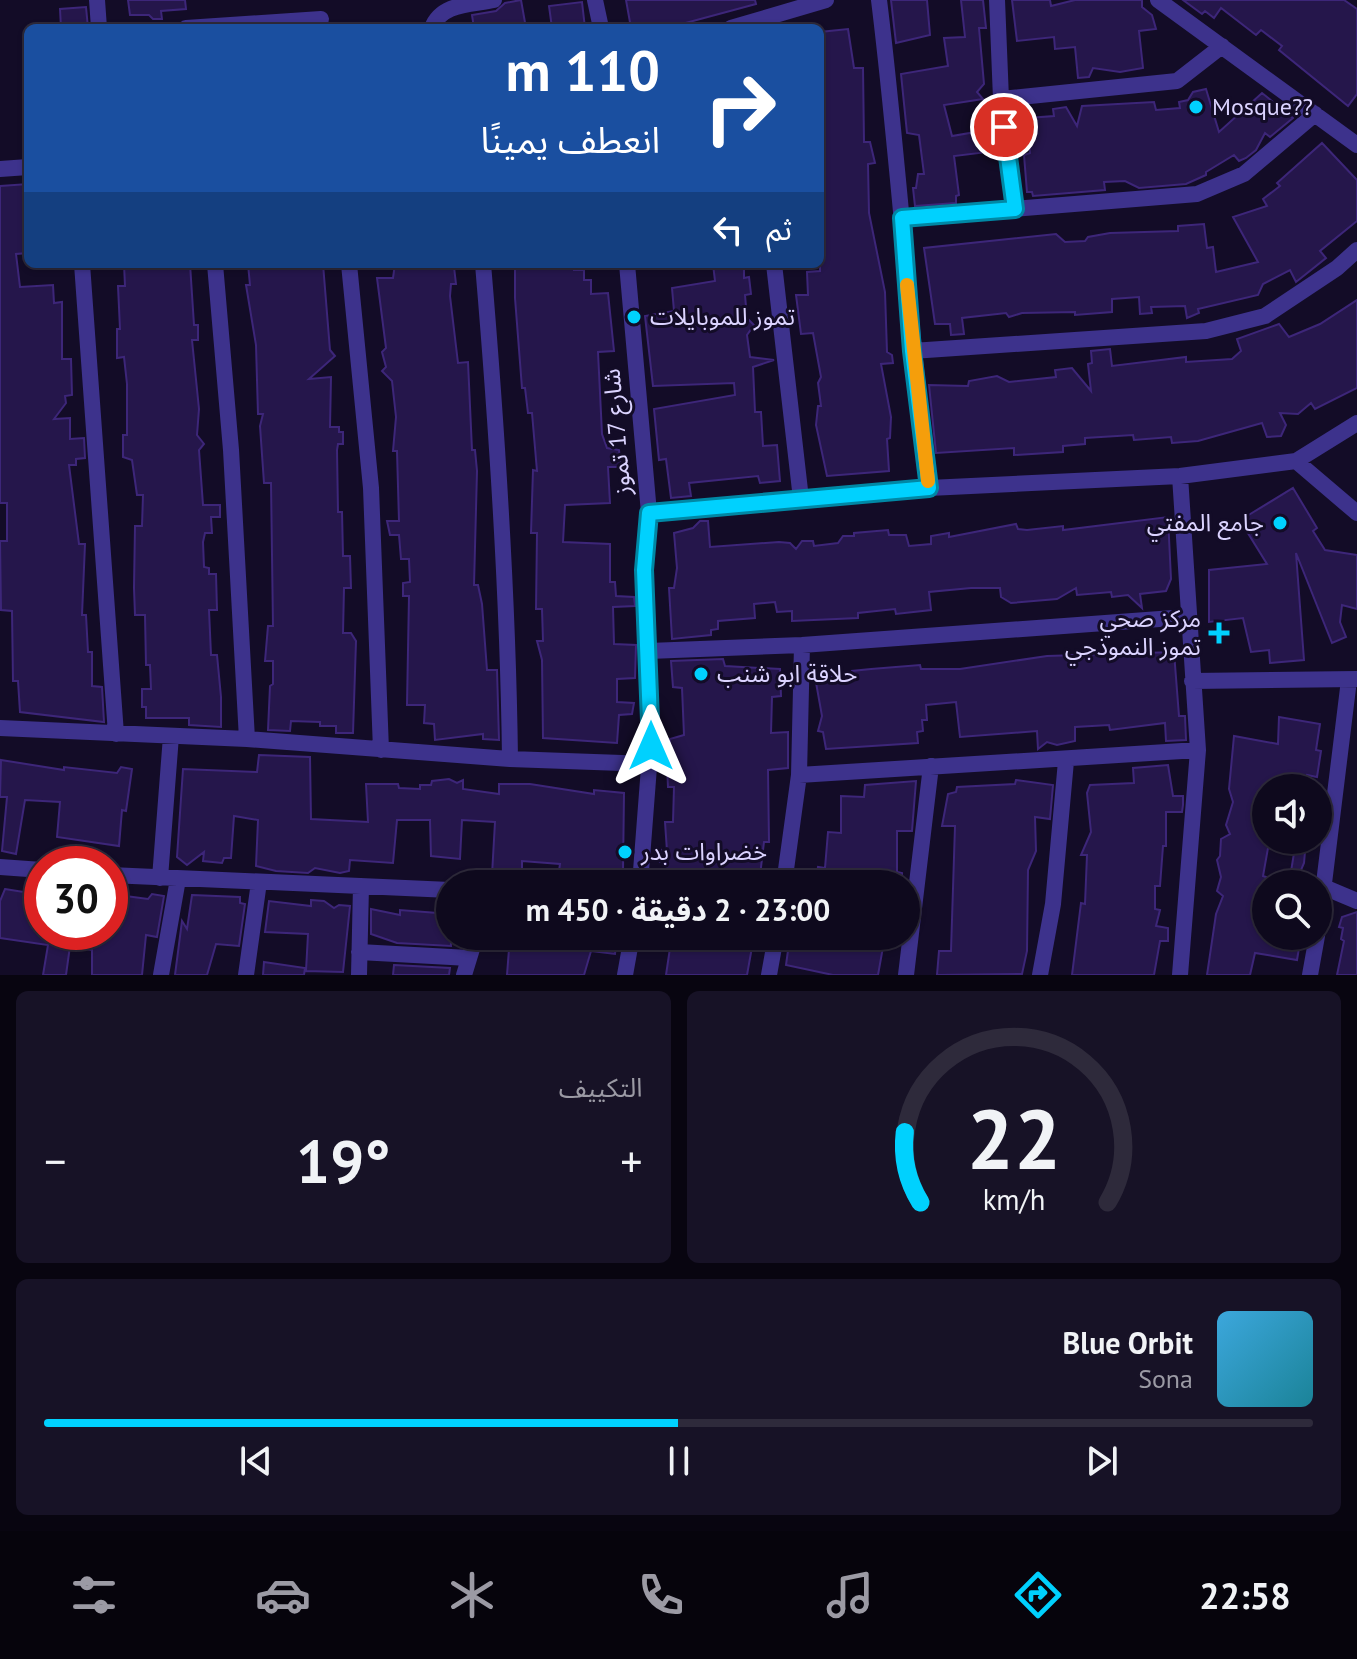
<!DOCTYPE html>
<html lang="ar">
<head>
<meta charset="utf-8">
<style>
	:root { --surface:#0e091d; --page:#171226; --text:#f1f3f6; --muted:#9b9aa4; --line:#2e2a3b; --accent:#00d1fe }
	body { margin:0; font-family:"PT Sans","Noto Sans Arabic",sans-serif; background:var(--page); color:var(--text); direction:rtl; height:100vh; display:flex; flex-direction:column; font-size:30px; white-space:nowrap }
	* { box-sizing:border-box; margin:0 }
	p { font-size:26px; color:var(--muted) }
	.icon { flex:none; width:44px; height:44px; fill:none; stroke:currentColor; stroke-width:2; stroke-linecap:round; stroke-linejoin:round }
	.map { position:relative; height:975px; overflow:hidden; direction:ltr }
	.details { display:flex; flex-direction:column; gap:16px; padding:16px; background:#080510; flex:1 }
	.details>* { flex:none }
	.guide { position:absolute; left:24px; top:24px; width:800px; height:244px; border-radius:12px; box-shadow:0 2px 6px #0004,0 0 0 2px var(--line); direction:rtl; background:#1a4fa0; color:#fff; overflow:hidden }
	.fabs { position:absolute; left:1252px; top:774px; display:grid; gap:16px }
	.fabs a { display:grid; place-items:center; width:80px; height:80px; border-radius:50%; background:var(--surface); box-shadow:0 2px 6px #0004,0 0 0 2px var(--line); font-size:40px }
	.speed { position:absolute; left:24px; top:846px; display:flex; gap:16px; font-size:40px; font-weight:700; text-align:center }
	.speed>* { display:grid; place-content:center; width:104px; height:104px; border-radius:50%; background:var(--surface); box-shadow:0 2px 6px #0004,0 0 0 2px var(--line); line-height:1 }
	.speed .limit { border:12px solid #d22; background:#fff; color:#111 }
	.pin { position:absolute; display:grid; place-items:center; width:68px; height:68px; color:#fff; margin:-34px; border:4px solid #fff; border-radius:50%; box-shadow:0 2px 8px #0007 }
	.me { position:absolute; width:88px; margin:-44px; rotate:0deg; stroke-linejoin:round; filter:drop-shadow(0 0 6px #0008) }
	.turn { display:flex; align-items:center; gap:28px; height:168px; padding:0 32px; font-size:36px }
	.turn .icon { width:104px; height:104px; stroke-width:2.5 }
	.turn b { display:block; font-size:56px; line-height:68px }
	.then { display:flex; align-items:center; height:76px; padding:0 32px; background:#0003; gap:16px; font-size:30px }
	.big { font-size:60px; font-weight:700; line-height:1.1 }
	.details .card { flex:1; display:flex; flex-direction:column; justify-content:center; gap:12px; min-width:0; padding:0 28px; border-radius:12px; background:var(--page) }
	.details .dial { align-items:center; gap:0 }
	.dial svg { height:208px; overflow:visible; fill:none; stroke:var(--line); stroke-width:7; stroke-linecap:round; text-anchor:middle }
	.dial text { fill:var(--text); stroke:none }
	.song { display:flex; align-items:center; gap:24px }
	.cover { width:96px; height:96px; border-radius:12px; background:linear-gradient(135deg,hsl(200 70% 55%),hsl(190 70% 35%)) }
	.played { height:8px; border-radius:4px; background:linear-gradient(90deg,var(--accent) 50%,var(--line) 50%) }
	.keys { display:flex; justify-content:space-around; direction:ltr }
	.heat { display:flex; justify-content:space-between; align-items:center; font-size:44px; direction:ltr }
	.details .tiles { flex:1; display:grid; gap:16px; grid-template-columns:1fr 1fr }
	.card:last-child { grid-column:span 2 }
	.trip { position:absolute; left:436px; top:870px; width:484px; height:80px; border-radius:40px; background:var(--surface); box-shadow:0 2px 6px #0004,0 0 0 2px var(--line); font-weight:700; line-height:80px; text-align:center; direction:rtl }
	.tabs { display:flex; height:128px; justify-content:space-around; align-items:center; background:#06040c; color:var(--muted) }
	.tabs .icon { width:56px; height:56px }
	.tabs .active { color:var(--accent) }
	.tabs b { font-size:36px; color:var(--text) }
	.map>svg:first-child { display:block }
	.building { fill:#25164b; stroke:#3d2679; stroke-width:2 }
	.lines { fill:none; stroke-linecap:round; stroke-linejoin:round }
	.minor { stroke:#3d328c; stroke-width:16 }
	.route-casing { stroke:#0088a5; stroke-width:20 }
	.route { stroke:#00d1fe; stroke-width:14 }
	.slow { stroke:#f59e0b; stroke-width:14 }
	.poi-dot { fill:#00d1fe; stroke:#130c27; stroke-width:3 }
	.labels { text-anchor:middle; stroke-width:6; stroke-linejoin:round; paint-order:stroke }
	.poi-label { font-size:24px; fill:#dbd3ff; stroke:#130c27; text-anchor:start }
	.street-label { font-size:24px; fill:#dbd3ff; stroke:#130c27 }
</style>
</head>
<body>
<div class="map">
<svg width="1357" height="975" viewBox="0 0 1357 975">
	<rect width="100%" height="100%" fill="#130c27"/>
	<path class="building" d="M128,0H185L186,9L161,11L162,19H153L149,15H130Z
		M521,0L526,28H474L472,15L496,11L505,3Z
		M626,0H755L756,4L667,28H631Z
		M891,0H927L930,35L896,43Z
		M961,0H983L986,28H979L984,84L977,92L983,99L944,105L952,136L993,129L996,151L954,156L959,195L956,196V203L915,206L913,188H916L918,174H924L919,135L907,133L901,74L948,66L944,38L965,37Z
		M1012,0H1050L1051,6L1075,0H1142V7L1152,15L1156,29L1139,31L1143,68L1120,72L1093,68L1089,77L1078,78L1075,47L1055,49L1054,37L1017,41Z
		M1183,0H1344L1357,9V94L1348,106L1279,50L1282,46L1261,30L1256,35L1221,8L1214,18L1205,11L1202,14Z
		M582,2L585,28H552L549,6Z
		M86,7L88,28H61L60,9Z
		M848,29L854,68H863L864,142H870L875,163L868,164L869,213L885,292L887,352L892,355L893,363L881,364L891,417L890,438L887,439L889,471L827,476L816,425L818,406H821L818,383L821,377L813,333L801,334L796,295H808L807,272L820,271V32Z
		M1206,89L1219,132L1262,93L1293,118L1270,137L1265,133L1256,150L1246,158L1239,161L1234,155L1206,172V175L1186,184L1139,188L1125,181L1104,182L1105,190L1033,196L1032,192H1027L1024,155L1030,153L1028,118L1054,116L1053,109L1066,107L1077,126L1082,106L1154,102L1156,110L1180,108L1179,102L1188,100L1193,92Z
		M1322,143L1357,180V221L1320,251L1326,258L1296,282L1290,270L1263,284L1258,295L1198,309L1199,313L1187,318L1185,306L1151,307L1152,313L1140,314L1139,297L1112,299V312L1075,315V312L1022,313L1009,317L1006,313L962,318L964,334L951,335L950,324H935L924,248L1056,234L1065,242L1085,241L1088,237L1110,233L1178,231V226L1204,224L1207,248L1213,247L1216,272L1258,262L1233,217L1267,206L1263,199L1280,186L1277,183Z
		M28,184V253L16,254L20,287L53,285L54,303L62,302V359H71L72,395L65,396L66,403L54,419L70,418V439L84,438L85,458L76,459V465H69L79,544H85L82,615H86L88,652H92V686L102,687L104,722L20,712L18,681H13L12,611L1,610L0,541H7V503H0V186Z
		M124,264H190L194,325H198V340H192L199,409L197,435L204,444L199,450L203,505H220V517H211L212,533H205L203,542L204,567L209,568V574H216L217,610H209L211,655H217L221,697V727L189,725V718H146V707H142V689H151L150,665H146L145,615H135L134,588L135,526H142L143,495H137L132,460L123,457V435H127V384L124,357L117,358V329H120L118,286H125Z
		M248,264H323L330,350L335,356L309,379L331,377L330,427H339V432H343V444H338L337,450L338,512H342L343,556H350L351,588H344L343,633H351L356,641L353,733H336V726H320V722L291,721L290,731L268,730L270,686L273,684V661H265L268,626H273L271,483H264L260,426L263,414H258L256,345L246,285H250Z
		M395,264H446V268L454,267L456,284H451L450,296L458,363L468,362L472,450H475L477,471L474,585H478L482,604L487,670H497L499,740L483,739V734L435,740L434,724L424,723L425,705H407L409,596H403V583L410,582L409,559H401L399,535H390L387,521H399L397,451H393L396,417L392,381L382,371L386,367L382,352L386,348L377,278H393Z
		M527,264H574V270H584V280H591V294L608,293L614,351L598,352L602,434L607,448L619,450L621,467H608L610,503L565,505L563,542L610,544V582H615L616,596L634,597L635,606L613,607L614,644L636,645L635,678L617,679V702L634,703L632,714L619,715L617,743L543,738L542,660L537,641H543L542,609H536L537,533H531L533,470L537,471L532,413H528L525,388H522L515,298V267Z
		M713,264H744V278L749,277L751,294L745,295L747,318L754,325L747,335L750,357L774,360L753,367L755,412H761L763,446L777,445L780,481L760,483L758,476L689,483L691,496L671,498L666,459L659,460L654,409L735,395L734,383L653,386L645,316L674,311L672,288L715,281Z
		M1357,300V388L1315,409L1311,403L1298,414L1280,413L1286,425L1281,436L1267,437L1262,423L1198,441L1172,443L1171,437L1134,440L1133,435L1085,438V444L1063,446V452L1014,455V448L936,453L929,385L968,386L969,381L997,376L1009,382L1056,377L1055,370L1072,368L1091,391L1088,364L1092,363L1091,351L1110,349L1112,366L1186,357V362L1232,359L1241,351L1237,339L1279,324L1289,337L1320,324Z
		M1293,488L1317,528L1313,531L1325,550L1357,555V609L1342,605L1340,622L1346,637L1332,643L1296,553L1304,660L1270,663L1269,650L1251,652L1243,618L1209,622V570L1267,564L1246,530L1253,526L1247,516Z
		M1168,517L1171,579L1166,591L1140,594L1142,608L1128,595L1112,597L1111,592L1077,595L1076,588L1057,599L1011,603L1001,597L1000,588H971L929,592L931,610L896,614L895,609L858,613V618L792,621V611L777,612L775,602L754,604L755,618L718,621V629L711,630V635L672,639L669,588H674L677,568L674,533L693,528L700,521H708L710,547L779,542L790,543L796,549L802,541H813L814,546L838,543L843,536H854V533L888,530L889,535H906L909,546L931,544V536L949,533V537L1016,524L1018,529L1027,530L1063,526V530Z
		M1174,652L1179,716H1185L1186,740L1166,741L1165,723L1110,730L1109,725L1075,727V741L1057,745L1047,742L1038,749L1037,731L960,737L956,702L926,705L927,720H922L923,731L917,732L918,743L826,749L823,732L818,731L822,716L815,677L830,676L839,680L853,678L852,671L871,669L920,665L921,669H960L1047,656Z
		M723,659L725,666L780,669L781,696L772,697L771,733L788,732V768L768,770L769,842H764L759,884H663L667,863L660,862L662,850L667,851L665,822H673L674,787H668L667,765L670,766V739L684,735L682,688L673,687L671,661Z
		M1279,717L1320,724L1316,750L1321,751L1317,777L1307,775L1303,788H1266V840H1306L1304,863L1295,884H1289L1294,853L1268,848L1263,876L1266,877L1262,905L1266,906V936H1301L1297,960L1255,953L1250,975H1207L1216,914L1223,896L1217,891L1221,877L1217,860L1220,856L1221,839L1230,834L1226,825L1233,802L1229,789L1234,736L1278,744Z
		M259,755L310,757L311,819L368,822L366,784H398L399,788L420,789V785H431L432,781L449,779L457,783L463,780V789L499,794V784H530L594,794V790L624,793L623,872L559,871L560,864L522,861V878H517L516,884H510L508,877L492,875L495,822L462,820L460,859L431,856L430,820H397L393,863L350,860L349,871L340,873L315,868L308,873L276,871L256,866L258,820L234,816L231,858H224L222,863L203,861L204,852L187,865L177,857L183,769L257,772Z
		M1,760L64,770V767L117,773L121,767L132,769L126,811L122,810L119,846L57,837L60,802L25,800L16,854L2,851L7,797H0Z
		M1168,765L1173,796H1183V805L1182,812H1166V846H1163L1160,886H1155V909L1160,910L1156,926L1168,928V941H1160L1154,975H1072L1081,903L1085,904L1087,855H1081L1091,832L1087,793L1090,785L1134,783L1133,768Z
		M1016,780L1053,785L1050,819L1035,817L1036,851L1028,870L1027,951L1022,974L937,975L939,951H951L955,826H942L948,794L956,792L957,787L1015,784Z
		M916,781L912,831H897V872L902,873V884H816L818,867L825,868L828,832L841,833V796L864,797L865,785Z
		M5,889L30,893L29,898L42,901V932H110V894L148,899L152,894L164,896L157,937L146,935L142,975H92V950L70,946L66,975H43L48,945L0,938V901Z
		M192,895L240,897V903L245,904L239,946L216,944L207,975H175L182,921L187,929Z
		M311,900L324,901L334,908L339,905L350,906L343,972L306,971L308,934L265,932L269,901L311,906Z
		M371,909L400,915V910L450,914L451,946L397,943L371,934Z
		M1357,912V975H1337L1344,941L1341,939L1343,928L1339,927L1342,917Z
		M510,936H617L615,954L591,951L584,975H507Z
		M676,936H754L747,975H666L670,948L674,949Z
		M790,936H885L878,975H833L786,965Z
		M264,962L305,968L304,975H263Z
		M394,965L450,968L449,975H393Z"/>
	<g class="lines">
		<path class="minor" d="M97,0L99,28
			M595,0L601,28
			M879,0C899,162 909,326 929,488
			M997,0L1001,99L1015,209
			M1158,0L1357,145
			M186,28L321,19
			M432,28C441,3 471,5 494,0
			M731,28L826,0
			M1001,99L1177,81L1222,46
			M0,169L28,167
			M902,218L1197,194L1244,174L1315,114
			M82,264L116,734
			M215,264L231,450L247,739
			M349,264L371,488L381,750
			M483,264C497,429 508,593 510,759
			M627,264L649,513L644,570L652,728L640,884
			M774,264L801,499
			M912,351L1206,331L1265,316L1337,268L1357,250
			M1296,461L1357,513
			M1180,476L1198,750L1180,975
			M649,513L929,488L1180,476L1296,461L1357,423
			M649,651L802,645L1187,617
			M1192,681L1357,679
			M0,728L247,739L510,759L650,764
			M799,775L1198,750
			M0,867L42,870
			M110,875L450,890
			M160,878L171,736
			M784,884L799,775L802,645
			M1326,888L1357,901
			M1318,932L1349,680
			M359,952L469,958
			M161,975L178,879
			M246,975L259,882
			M359,975L361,886
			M464,975L476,936
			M625,975L632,936
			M769,975L776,936
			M906,975L931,766
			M1040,975L1053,904L1066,761
			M1310,975L1317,936"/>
	</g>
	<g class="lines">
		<defs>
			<path id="route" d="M651,746L644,570L649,513L929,488L912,351L902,218L1015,209L1004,127"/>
		</defs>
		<use href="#route" class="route-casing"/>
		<use href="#route" class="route"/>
		<path class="slow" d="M907,285L928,481"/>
	</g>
	<g class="poi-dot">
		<circle cx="1196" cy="107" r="8"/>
		<circle cx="634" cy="317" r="8"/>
		<circle cx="1280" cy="523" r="8"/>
		<path d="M1215 621h8v8h8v8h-8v8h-8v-8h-8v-8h8z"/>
		<circle cx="701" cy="674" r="8"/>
		<circle cx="625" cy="852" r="8"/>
	</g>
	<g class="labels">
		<g class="poi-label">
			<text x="1212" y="115">Mosque??</text>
			<text x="650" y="325">تموز للموبايلات</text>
			<text x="1264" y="531" text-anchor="end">جامع المفتي</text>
			<text x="1201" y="627" text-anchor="end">مركز صحي<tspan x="1201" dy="28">تموز النموذجي</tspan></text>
			<text x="717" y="682">حلاقة ابو شنب</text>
			<text x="641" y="860">خضراوات بدر</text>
		</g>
		<g class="street-label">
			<text transform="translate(617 432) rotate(-95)" y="8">شارع 17 تموز</text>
		</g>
	</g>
</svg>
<div class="fabs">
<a><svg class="icon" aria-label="sound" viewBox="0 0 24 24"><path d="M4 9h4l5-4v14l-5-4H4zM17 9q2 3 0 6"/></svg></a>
<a><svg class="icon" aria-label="search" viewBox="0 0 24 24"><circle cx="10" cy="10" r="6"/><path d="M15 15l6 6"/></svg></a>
</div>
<div class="speed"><div class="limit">30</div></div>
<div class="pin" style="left:1004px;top:127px;background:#d93025"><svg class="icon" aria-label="arrive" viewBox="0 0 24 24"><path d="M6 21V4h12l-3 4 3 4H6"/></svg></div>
<svg class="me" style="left:651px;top:746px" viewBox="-20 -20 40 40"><path d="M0-17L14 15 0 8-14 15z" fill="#00d1fe" stroke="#fff" stroke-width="4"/></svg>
<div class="trip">23:00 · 2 دقيقة · 450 m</div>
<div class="guide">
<div class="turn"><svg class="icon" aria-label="right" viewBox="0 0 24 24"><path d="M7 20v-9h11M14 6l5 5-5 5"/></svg><div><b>110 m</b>انعطف يمينًا</div></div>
<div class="then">ثم<svg class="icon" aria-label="left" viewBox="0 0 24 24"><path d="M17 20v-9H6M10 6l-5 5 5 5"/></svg></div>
</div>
</div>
<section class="details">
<div class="tiles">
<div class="card dial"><svg viewBox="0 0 100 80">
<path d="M14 69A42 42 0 1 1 86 69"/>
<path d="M14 69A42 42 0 0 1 8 42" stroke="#00d1fe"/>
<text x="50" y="56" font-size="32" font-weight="700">22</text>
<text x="50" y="72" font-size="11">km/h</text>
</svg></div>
<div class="card"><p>التكييف</p>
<div class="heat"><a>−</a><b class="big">19°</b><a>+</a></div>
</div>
<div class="card">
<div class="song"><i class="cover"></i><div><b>Blue Orbit</b><p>Sona</p></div></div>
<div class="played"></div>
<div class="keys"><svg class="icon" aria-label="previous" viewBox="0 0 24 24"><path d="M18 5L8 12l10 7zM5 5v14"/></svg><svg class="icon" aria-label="pause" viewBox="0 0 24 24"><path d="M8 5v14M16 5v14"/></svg><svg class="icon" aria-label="next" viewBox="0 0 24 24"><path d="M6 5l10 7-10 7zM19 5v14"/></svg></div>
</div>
</div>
</section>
<nav class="tabs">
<b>22:58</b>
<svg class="icon active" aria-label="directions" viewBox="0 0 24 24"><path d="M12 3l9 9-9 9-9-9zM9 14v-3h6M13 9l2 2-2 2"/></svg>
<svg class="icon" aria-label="music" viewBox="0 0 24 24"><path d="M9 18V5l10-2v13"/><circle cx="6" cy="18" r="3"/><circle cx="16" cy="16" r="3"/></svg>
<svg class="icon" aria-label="phone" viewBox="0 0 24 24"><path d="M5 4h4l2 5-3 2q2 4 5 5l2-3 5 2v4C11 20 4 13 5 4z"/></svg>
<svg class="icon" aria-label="climate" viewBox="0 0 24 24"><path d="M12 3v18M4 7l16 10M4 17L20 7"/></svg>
<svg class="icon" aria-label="car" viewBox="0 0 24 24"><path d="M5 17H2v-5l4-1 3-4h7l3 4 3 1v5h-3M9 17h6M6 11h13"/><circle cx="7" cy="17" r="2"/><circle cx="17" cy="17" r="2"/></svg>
<svg class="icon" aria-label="filters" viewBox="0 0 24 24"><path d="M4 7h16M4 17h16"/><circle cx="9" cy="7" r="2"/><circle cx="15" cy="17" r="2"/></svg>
</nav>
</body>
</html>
